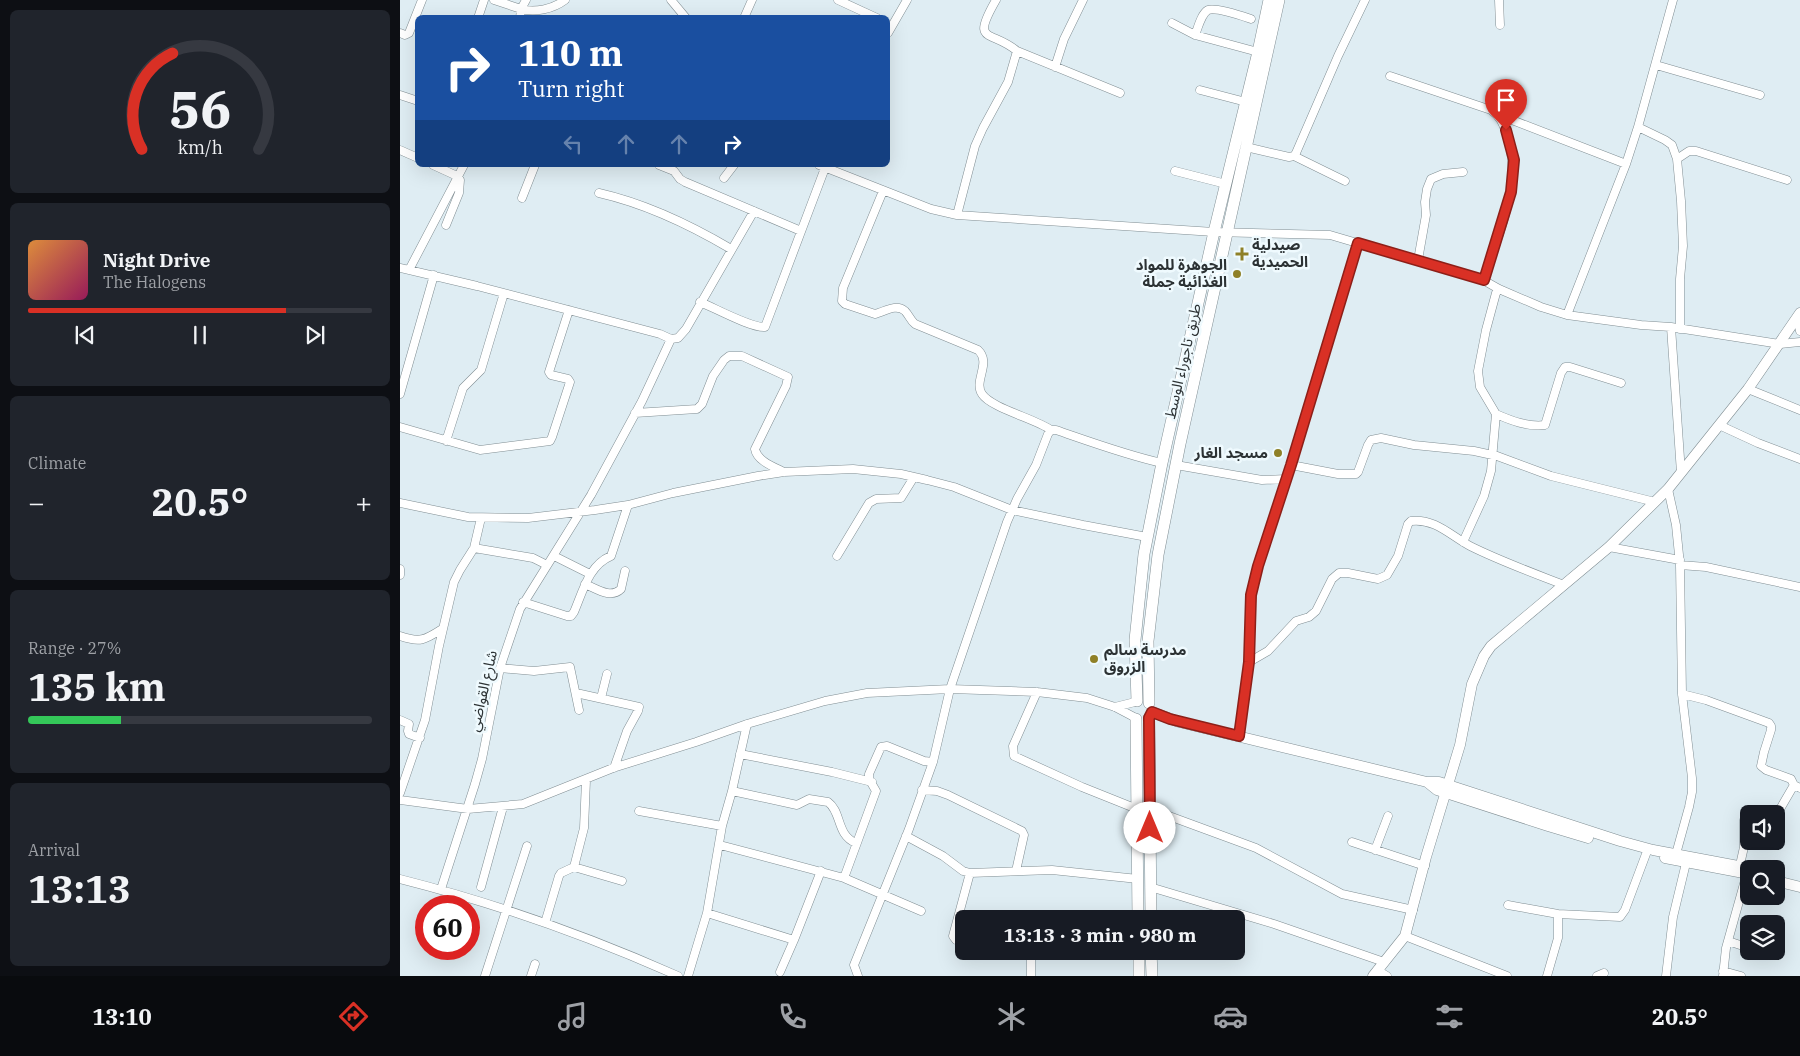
<!DOCTYPE html>
<html lang="en">
<head>
<meta charset="utf-8">
<style>
	:root { --surface:#171b24; --page:#20242c; --text:#f1f3f6; --muted:#9ea1a6; --line:#363941; --accent:#d93025 }
	body { margin:0; font-family:"IBM Plex Serif","Noto Sans Arabic",serif; background:var(--page); color:var(--text); height:100vh; display:flex; flex-direction:column; font-size:19px; white-space:nowrap }
	* { box-sizing:border-box; margin:0 }
	p { font-size:16px; color:var(--muted) }
	.icon { flex:none; width:28px; height:28px; fill:none; stroke:currentColor; stroke-width:2; stroke-linecap:round; stroke-linejoin:round }
	.map { position:relative; flex:1; overflow:hidden }
	.drawer { display:flex; flex-direction:column; gap:10px; padding:10px; background:#0d0f14; width:400px }
	.drawer>* { flex:none }
	.guide { position:absolute; left:15px; top:15px; width:475px; height:152px; border-radius:8px; box-shadow:0 5px 20px #0002; background:#1a4fa0; color:#fff; overflow:hidden }
	.fabs { position:absolute; left:1340px; top:805px; display:grid; gap:10px }
	.fabs a { display:grid; place-items:center; width:45px; height:45px; border-radius:8px; background:var(--surface); box-shadow:0 5px 20px #0002; font-size:25px }
	.speed { position:absolute; left:15px; top:895px; display:flex; gap:10px; font-size:25px; font-weight:700; text-align:center }
	.speed>* { display:grid; place-content:center; width:65px; height:65px; border-radius:50%; background:var(--surface); box-shadow:0 5px 20px #0002; line-height:1 }
	.speed .limit { border:8px solid #d22; background:#fff; color:#111 }
	.pin { position:absolute; display:grid; place-items:center; width:42px; height:42px; color:#fff; margin:-51px -21px; border-radius:50% 50% 50% 0; rotate:-45deg; box-shadow:0 0 5px #0007 }
	.pin .icon { rotate:45deg }
	.me { position:absolute; width:55px; margin:-28px; rotate:0deg; stroke-linejoin:round; filter:drop-shadow(0 0 4px #0008) }
	.turn { display:flex; align-items:center; gap:18px; height:105px; padding:0 20px; font-size:22px }
	.turn .icon { width:65px; height:65px; stroke-width:2.5 }
	.turn b { display:block; font-size:35px; line-height:42px }
	.lanes { display:flex; align-items:center; height:48px; padding:0 20px; background:#0003; justify-content:center; gap:25px; direction:ltr }
	.lanes .off { opacity:.35 }
	.big { font-size:38px; font-weight:700; line-height:1.1 }
	.drawer .widget { flex:1; display:flex; flex-direction:column; justify-content:center; gap:8px; min-width:0; padding:0 18px; border-radius:8px; background:var(--page) }
	.drawer .dial { align-items:center; gap:0 }
	.dial svg { height:130px; overflow:visible; fill:none; stroke:var(--line); stroke-width:7; stroke-linecap:round; text-anchor:middle }
	.dial text { fill:var(--text); stroke:none }
	.song { display:flex; align-items:center; gap:15px }
	.cover { width:60px; height:60px; border-radius:8px; background:linear-gradient(135deg,hsl(30 70% 55%),hsl(330 70% 35%)) }
	.played { height:5px; border-radius:2px; background:linear-gradient(90deg,var(--accent) 75%,var(--line) 75%) }
	.keys { display:flex; justify-content:space-around; direction:ltr }
	.heat { display:flex; justify-content:space-between; align-items:center; font-size:28px; direction:ltr }
	.charge { height:8px; border-radius:4px; background:linear-gradient(90deg,#34c759 27%,var(--line) 0) }
	.trip { position:absolute; left:555px; top:910px; width:290px; height:50px; border-radius:8px; background:var(--surface); box-shadow:0 5px 20px #0002; font-weight:700; line-height:50px; text-align:center }
	.menu { display:flex; height:80px; justify-content:space-around; align-items:center; background:#090b0e; color:var(--muted) }
	.menu .icon { width:35px; height:35px }
	.menu .on { color:var(--accent) }
	.menu b { font-size:22px; color:var(--text) }
	main { display:flex; flex:1; min-height:0 }
	.map>svg:first-child { display:block }
	.lines { fill:none; stroke-linecap:round; stroke-linejoin:round }
	.street-casing { stroke:#818e93; stroke-width:9 }
	.secondary-casing { stroke:#818e93; stroke-width:11 }
	.primary-casing { stroke:#818e93; stroke-width:12 }
	.street { stroke:#fff; stroke-width:8 }
	.secondary { stroke:#fff; stroke-width:10 }
	.primary { stroke:#fff; stroke-width:11 }
	.route-casing { stroke:#8d1f18; stroke-width:12 }
	.route { stroke:#d93025; stroke-width:9 }
	.poi-dot { fill:#8f8027; stroke:#effafe; stroke-width:2 }
	.labels { text-anchor:middle; stroke-width:5; stroke-linejoin:round; paint-order:stroke }
	.poi-label { font-size:15px; font-weight:bold; fill:#2c3234; stroke:#effafe; text-anchor:start }
	.street-label { font-size:15px; fill:#2c3234; stroke:#effafe }
</style>
</head>
<body>
<main>
<section class="drawer">
<div class="widget dial"><svg viewBox="0 0 100 80">
<path d="M14 69A42 42 0 1 1 86 69"/>
<path d="M14 69A42 42 0 0 1 33 10" stroke="#d93025"/>
<text x="50" y="56" font-size="32" font-weight="700">56</text>
<text x="50" y="72" font-size="11">km/h</text>
</svg></div>
<div class="widget">
<div class="song"><i class="cover"></i><div><b>Night Drive</b><p>The Halogens</p></div></div>
<div class="played"></div>
<div class="keys"><svg class="icon" aria-label="previous" viewBox="0 0 24 24"><path d="M18 5L8 12l10 7zM5 5v14"/></svg><svg class="icon" aria-label="pause" viewBox="0 0 24 24"><path d="M8 5v14M16 5v14"/></svg><svg class="icon" aria-label="next" viewBox="0 0 24 24"><path d="M6 5l10 7-10 7zM19 5v14"/></svg></div>
</div>
<div class="widget"><p>Climate</p>
<div class="heat"><a>−</a><b class="big">20.5°</b><a>+</a></div>
</div>
<div class="widget"><p>Range · 27%</p><b class="big">135 km</b><div class="charge"></div></div>
<div class="widget"><p>Arrival</p><b class="big">13:13</b></div>
</section>
<div class="map">
<svg width="1400" height="976" viewBox="0 0 1400 976">
	<rect width="100%" height="100%" fill="#dfedf3"/>
	<g class="lines">
		<defs>
			<path id="street" d="M94,0L121,9L126,0
				M271,0L286,18
				M438,0L477,18
				M1099,0L1100,25
				M1273,0L1238,127L1265,140L1272,145L1277,159L1281,201L1283,246L1280,279V329
				M78,18L84,0
				M120,18L121,9C135,13 153,9 165,0
				M344,18L352,0
				M851,19C842,16 816,7 808,10C801,14 798,28 795,35L858,52
				M772,23L795,35
				M0,33L5,35L9,33L22,0
				M488,33L507,0
				M617,51L720,93
				M1256,65L1360,95
				M655,67L664,39L683,0
				M990,76L1091,110C1101,117 1103,124 1107,135C1123,184 1099,234 1083,280
				M800,90L846,102
				M0,95L18,101
				M1099,115L1226,164
				M846,147L889,157L894,156L896,153L938,56L965,0
				M0,150L18,158
				M894,156L945,181
				M1277,159L1289,151H1296L1387,180
				M33,165L57,176L60,180L59,193L46,225
				M259,165L274,171L280,179L285,182L401,231
				M419,165L531,209L557,215L814,232L930,235L1083,280L1099,289L1141,307L1167,315L1241,325L1271,327L1380,344L1400,342
				M775,171L826,184
				M324,178L334,165
				M483,191L443,288L442,301L445,304L475,314C484,312 496,303 505,311C509,315 510,320 515,324L578,350C592,363 573,381 582,394C591,408 636,419 651,430
				M199,193C243,203 292,226 331,249
				M122,198L135,165
				M557,215L575,146L583,128L608,82L617,51C591,29 570,45 596,0
				M1018,260L1026,215L1025,202L1027,189L1031,179L1043,174L1063,172
				M0,268L77,286L260,334L271,339
				M9,270L64,165
				M300,302C315,308 351,328 365,327L425,168
				M1167,315L1226,164L1238,127
				M1397,317L1400,331
				M1271,327L1281,473
				M1348,389L1400,410
				M0,394L34,275
				M235,413L297,409L302,404L313,376L324,360L329,356H342L388,377L386,386L355,449C357,461 374,467 384,472
				M1096,414C1112,421 1128,427 1145,425L1161,373L1165,367H1170L1221,383
				M1319,425L1358,443L1400,459
				M0,427L80,450L150,441L152,437L170,382L168,379L151,375L149,372L169,310
				M46,441L63,388L81,370L104,293
				M776,465L862,480L886,479
				M891,465L938,474H956L958,472L968,445L971,440L981,438L1014,445L1074,451L1097,456L1151,476L1255,502
				M1268,489L1276,525L1280,565L1282,694L1292,778V792L1289,807L1276,854
				M0,503L68,517L128,518L195,510L228,505L273,493L358,476L384,472L453,469L501,474L527,480L554,487L612,510L683,525L747,537
				M1063,542L1084,496L1091,471L1096,414L1080,387L1078,371L1086,330L1096,293L1099,289
				M1209,547L1280,560
				M74,548L133,558L147,565
				M154,556L190,574
				M437,556L469,503L476,499L501,498L514,477
				M1280,565L1306,567L1400,587
				M0,569V575
				M185,584C197,589 211,599 221,589L225,571
				M123,602L167,616H171L174,612C183,591 189,565 211,556L228,505
				M0,636C20,643 25,640 42,629
				M849,662L868,651L896,621L909,617L916,611L932,579L939,573H948L978,579L987,575L998,556L1008,524L1011,521C1035,518 1051,536 1070,546C1100,561 1133,573 1164,585
				M100,668L134,671L170,667L179,710
				M637,692L613,746L614,756L682,787L737,809
				M176,693L239,707L238,711L227,731L214,768
				M1282,694L1306,700L1369,723L1371,726V730L1364,752L1361,766L1366,770L1391,779L1394,785L1400,788
				M201,698L207,674
				M715,707L735,702
				M0,720L9,724L8,731L9,734L20,738
				M839,736L849,662L851,595L858,565L891,465L958,243
				M340,754L432,772L472,782
				M522,790L537,791L548,795L622,831L624,835L616,871
				M332,791L397,805L409,799L428,802C442,812 436,835 456,843
				M0,793L25,720L39,646L54,582L60,570L74,548L81,518
				M0,800L68,809L123,804L213,768L296,742L347,724L425,701L467,693L550,689L637,692L687,698L715,707L734,717
				M750,809L856,848L942,894L1013,910
				M239,811L322,826
				M1376,816L1394,785
				M506,836L543,856L563,871L570,873L652,870L738,879
				M952,842L1025,866
				M320,845L444,878L521,911
				M975,850L988,816
				M1340,865L1344,847V820L1349,816
				M174,867L222,881
				M444,878L476,791L469,779V774L481,747L487,746L524,761L533,762L550,689L607,522L617,499L636,465L648,434L651,430H656C691,442 726,455 762,463
				M0,879C95,903 188,936 278,976
				M81,887L103,807
				M750,887L874,924L984,962
				M41,889L75,784L82,759L100,668L120,609L191,495L242,401L271,339L278,338L286,329L354,211
				M1108,905L1158,914L1220,917L1225,910L1246,854
				M307,913L394,940
				M145,923L159,876L161,873L174,867L184,828L186,780
				M1005,936L1107,976
				M1328,941L1349,948
				M564,942L556,940L553,936L570,873
				M631,951V976
				M682,951L739,954
				M1358,951L1370,955
				M977,970L987,976
				M1323,971L1341,976
				M380,972L394,940L421,871
				M85,976L127,846
				M131,976L135,964
				M288,976L307,913L322,826L332,791L347,724
				M458,976L454,965L509,829L533,762
				M1147,976L1158,938V914
				M1197,976L1204,973
				M1266,976L1273,917L1286,863
				M1323,976L1326,948L1347,873"/>
			<path id="secondary" d="M752,712L779,722L1027,782H1039L1220,841L1253,850L1354,869
				M1027,782L1037,790L1148,826L1188,838
				M1265,858L1349,874
				M1376,881L1400,887
				M973,976L1005,936L1026,857L1060,745L1072,684L1084,656L1091,646L1209,547L1268,489L1348,389L1400,313"/>
			<path id="primary" d="M737,701L735,640L744,554L762,463L814,232L858,52L869,0
				M749,703L748,641L758,555L780,444L879,0
				M749,718L751,919
				M736,719L738,919
				M739,951V976
				M751,951L752,976"/>
		</defs>
		<use href="#street" class="street-casing"/>
		<use href="#secondary" class="secondary-casing"/>
		<use href="#primary" class="primary-casing"/>
		<use href="#street" class="street"/>
		<use href="#secondary" class="secondary"/>
		<use href="#primary" class="primary"/>
	</g>
	<g class="lines">
		<defs>
			<path id="route" d="M750,828L749,718L752,712L770,719L839,736L849,662L851,595L858,566L891,465L958,243L1084,280L1111,192L1114,160L1106,130"/>
		</defs>
		<use href="#route" class="route-casing"/>
		<use href="#route" class="route"/>
	</g>
	<g class="poi-dot">
		<path d="M839.5 246.5h5v5h5v5h-5v5h-5v-5h-5v-5h5z"/>
		<circle cx="837" cy="274" r="5"/>
		<circle cx="878" cy="453" r="5"/>
		<circle cx="694" cy="659" r="5"/>
	</g>
	<g class="labels">
		<g class="poi-label">
			<text x="852" y="250">صيدلية<tspan x="852" dy="17">الحميدية</tspan></text>
			<text x="827" y="270" text-anchor="end">الجوهرة للمواد<tspan x="827" dy="17">الغذائية جملة</tspan></text>
			<text x="868" y="458" text-anchor="end">مسجد الغار</text>
			<text x="704" y="655">مدرسة سالم<tspan x="704" dy="17">الزروق</tspan></text>
		</g>
		<g class="street-label">
			<text transform="translate(783 361) rotate(-77)" y="5">طريق تاجوراء الوسط</text>
			<text transform="translate(83 691) rotate(-77)" y="5">شارع القواضي</text>
		</g>
	</g>
</svg>
<div class="fabs">
<a><svg class="icon" aria-label="sound" viewBox="0 0 24 24"><path d="M4 9h4l5-4v14l-5-4H4zM17 9q2 3 0 6"/></svg></a>
<a><svg class="icon" aria-label="search" viewBox="0 0 24 24"><circle cx="10" cy="10" r="6"/><path d="M15 15l6 6"/></svg></a>
<a><svg class="icon" aria-label="layers" viewBox="0 0 24 24"><path d="M12 4l9 5-9 5-9-5zM3 14l9 5 9-5"/></svg></a>
</div>
<div class="speed"><div class="limit">60</div></div>
<div class="pin" style="left:1106px;top:130px;background:#d93025"><svg class="icon" aria-label="arrive" viewBox="0 0 24 24"><path d="M6 21V4h12l-3 4 3 4H6"/></svg></div>
<svg class="me" style="left:750px;top:828px" viewBox="-20 -20 40 40"><circle r="19" fill="#fff"/><path d="M0-13L10 11 0 6-10 11z" fill="#d93025"/></svg>
<div class="trip">13:13 · 3 min · 980 m</div>
<div class="guide">
<div class="turn"><svg class="icon" aria-label="right" viewBox="0 0 24 24"><path d="M7 20v-9h11M14 6l5 5-5 5"/></svg><div><b>110 m</b>Turn right</div></div>
<div class="lanes"><svg class="icon off" aria-label="left" viewBox="0 0 24 24"><path d="M17 20v-9H6M10 6l-5 5 5 5"/></svg><svg class="icon off" aria-label="ahead" viewBox="0 0 24 24"><path d="M12 20V5M6 11l6-6 6 6"/></svg><svg class="icon off" aria-label="ahead" viewBox="0 0 24 24"><path d="M12 20V5M6 11l6-6 6 6"/></svg><svg class="icon" aria-label="right" viewBox="0 0 24 24"><path d="M7 20v-9h11M14 6l5 5-5 5"/></svg></div>
</div>
</div>
</main>
<nav class="menu">
<b>13:10</b>
<svg class="icon on" aria-label="directions" viewBox="0 0 24 24"><path d="M12 3l9 9-9 9-9-9zM9 14v-3h6M13 9l2 2-2 2"/></svg>
<svg class="icon" aria-label="music" viewBox="0 0 24 24"><path d="M9 18V5l10-2v13"/><circle cx="6" cy="18" r="3"/><circle cx="16" cy="16" r="3"/></svg>
<svg class="icon" aria-label="phone" viewBox="0 0 24 24"><path d="M5 4h4l2 5-3 2q2 4 5 5l2-3 5 2v4C11 20 4 13 5 4z"/></svg>
<svg class="icon" aria-label="climate" viewBox="0 0 24 24"><path d="M12 3v18M4 7l16 10M4 17L20 7"/></svg>
<svg class="icon" aria-label="car" viewBox="0 0 24 24"><path d="M5 17H2v-5l4-1 3-4h7l3 4 3 1v5h-3M9 17h6M6 11h13"/><circle cx="7" cy="17" r="2"/><circle cx="17" cy="17" r="2"/></svg>
<svg class="icon" aria-label="filters" viewBox="0 0 24 24"><path d="M4 7h16M4 17h16"/><circle cx="9" cy="7" r="2"/><circle cx="15" cy="17" r="2"/></svg>
<b>20.5°</b>
</nav>
</body>
</html>
